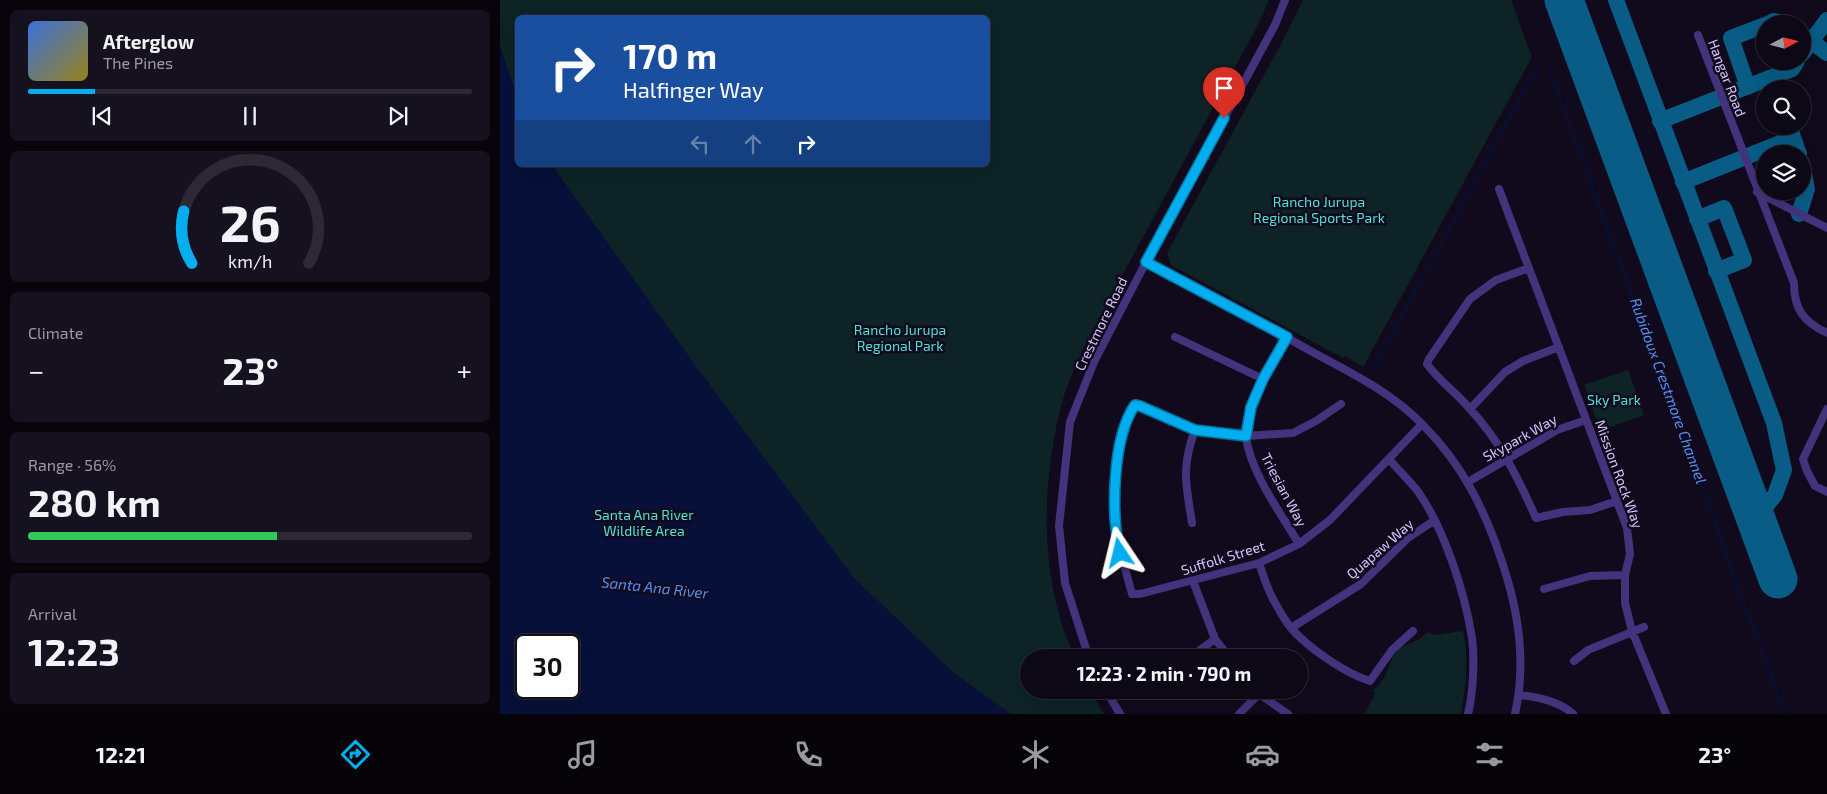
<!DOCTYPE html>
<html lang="en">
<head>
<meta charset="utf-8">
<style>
	:root { --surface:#0c0815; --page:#15111e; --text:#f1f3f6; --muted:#9a9aa0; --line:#2c2934; --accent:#00aef0 }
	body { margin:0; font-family:"Exo 2",sans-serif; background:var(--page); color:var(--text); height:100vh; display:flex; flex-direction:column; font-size:19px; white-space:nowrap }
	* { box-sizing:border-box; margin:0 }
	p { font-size:16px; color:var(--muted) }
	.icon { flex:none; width:28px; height:28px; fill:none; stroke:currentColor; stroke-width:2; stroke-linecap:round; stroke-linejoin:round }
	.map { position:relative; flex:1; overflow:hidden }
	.sheet { display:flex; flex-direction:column; gap:10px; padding:10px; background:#07040c; width:500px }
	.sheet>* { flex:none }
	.top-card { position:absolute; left:15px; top:15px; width:475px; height:152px; border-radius:8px; box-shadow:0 5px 20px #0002,0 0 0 1px var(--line); background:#1a4fa0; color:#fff; overflow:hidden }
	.needle { width:32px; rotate:83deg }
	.fabs { position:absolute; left:1256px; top:15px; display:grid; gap:10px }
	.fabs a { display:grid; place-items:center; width:55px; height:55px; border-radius:50%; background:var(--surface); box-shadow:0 5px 20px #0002,0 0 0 1px var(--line); font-size:25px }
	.speed { position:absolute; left:15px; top:634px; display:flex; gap:10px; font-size:25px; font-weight:700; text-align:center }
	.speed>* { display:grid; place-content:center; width:65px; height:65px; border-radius:50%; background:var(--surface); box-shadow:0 5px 20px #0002,0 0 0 1px var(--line); line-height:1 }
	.speed .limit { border:2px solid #111; border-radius:8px; background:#fff; color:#111 }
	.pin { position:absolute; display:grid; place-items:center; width:42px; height:42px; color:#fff; margin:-51px -21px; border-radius:50% 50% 50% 0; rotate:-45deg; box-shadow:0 0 5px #0007 }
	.pin .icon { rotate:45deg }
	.me { position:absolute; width:55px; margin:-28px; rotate:350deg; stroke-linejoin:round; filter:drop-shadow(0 0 4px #0008) }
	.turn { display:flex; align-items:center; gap:18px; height:105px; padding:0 25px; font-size:22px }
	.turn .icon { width:65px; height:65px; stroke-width:2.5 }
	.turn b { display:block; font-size:35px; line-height:42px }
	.lanes { display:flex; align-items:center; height:48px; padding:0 25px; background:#0003; justify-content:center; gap:25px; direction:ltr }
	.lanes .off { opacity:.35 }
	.big { font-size:38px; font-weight:700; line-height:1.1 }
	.sheet .widget { flex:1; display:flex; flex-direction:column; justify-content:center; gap:8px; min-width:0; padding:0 18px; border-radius:8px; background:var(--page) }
	.sheet .dial { align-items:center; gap:0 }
	.dial svg { height:130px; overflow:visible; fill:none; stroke:var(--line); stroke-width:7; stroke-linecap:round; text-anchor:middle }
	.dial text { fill:var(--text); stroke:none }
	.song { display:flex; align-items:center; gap:15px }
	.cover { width:60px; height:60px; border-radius:8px; background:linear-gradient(135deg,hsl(220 70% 55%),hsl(50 70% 35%)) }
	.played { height:5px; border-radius:2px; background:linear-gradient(90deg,var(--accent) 15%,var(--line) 15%) }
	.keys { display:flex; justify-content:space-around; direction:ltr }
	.heat { display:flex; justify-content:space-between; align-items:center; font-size:28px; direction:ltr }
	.charge { height:8px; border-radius:4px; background:linear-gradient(90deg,#34c759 56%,var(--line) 0) }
	.trip { position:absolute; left:520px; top:649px; width:288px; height:50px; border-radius:25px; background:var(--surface); box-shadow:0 5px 20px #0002,0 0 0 1px var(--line); font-weight:700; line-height:50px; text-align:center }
	.tabs { display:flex; height:80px; justify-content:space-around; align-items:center; background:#050308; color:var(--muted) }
	.tabs .icon { width:35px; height:35px }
	.tabs .selected { color:var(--accent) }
	.tabs b { font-size:22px; color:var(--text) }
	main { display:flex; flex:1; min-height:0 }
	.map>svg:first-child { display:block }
	.green { fill:#0d2326; fill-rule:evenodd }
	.water { fill:#061039; fill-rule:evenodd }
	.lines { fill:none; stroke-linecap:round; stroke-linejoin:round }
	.stream { stroke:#061039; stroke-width:2 }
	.taxiway { stroke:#085c86; stroke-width:16 }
	.runway { stroke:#085c86; stroke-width:39 }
	.minor { stroke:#43337d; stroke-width:8 }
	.route-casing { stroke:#00719c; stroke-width:12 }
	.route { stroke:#00aef0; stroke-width:9 }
	.labels { text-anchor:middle; stroke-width:5; stroke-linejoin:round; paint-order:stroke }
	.street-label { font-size:14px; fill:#d6c5ff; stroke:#100a1c }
	.park-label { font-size:14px; fill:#4de3d7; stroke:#100a1c }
	.water-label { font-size:15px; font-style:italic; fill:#5391ff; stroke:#100a1c }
</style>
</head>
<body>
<main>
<section class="sheet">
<div class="widget">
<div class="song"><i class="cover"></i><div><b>Afterglow</b><p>The Pines</p></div></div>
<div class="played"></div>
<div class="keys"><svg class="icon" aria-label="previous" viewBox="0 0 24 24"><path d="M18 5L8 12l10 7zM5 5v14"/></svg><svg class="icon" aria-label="pause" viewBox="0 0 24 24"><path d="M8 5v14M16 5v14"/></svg><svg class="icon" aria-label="next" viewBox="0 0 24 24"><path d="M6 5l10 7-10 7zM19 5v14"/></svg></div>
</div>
<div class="widget dial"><svg viewBox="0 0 100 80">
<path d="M14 69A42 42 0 1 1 86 69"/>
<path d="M14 69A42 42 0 0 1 9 37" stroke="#00aef0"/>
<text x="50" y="56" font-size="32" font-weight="700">26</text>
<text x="50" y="72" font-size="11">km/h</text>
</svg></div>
<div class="widget"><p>Climate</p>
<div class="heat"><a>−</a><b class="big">23°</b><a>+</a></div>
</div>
<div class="widget"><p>Range · 56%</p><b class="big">280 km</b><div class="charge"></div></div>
<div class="widget"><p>Arrival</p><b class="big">12:23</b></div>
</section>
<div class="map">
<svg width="1327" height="714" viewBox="0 0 1327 714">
	<rect width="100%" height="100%" fill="#100a1c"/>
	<path class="green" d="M0,0H769L760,21L590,335C580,356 570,376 563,399C541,479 538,580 575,657L529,658V690H590L604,714H0ZM18,18H488V165H18ZM26,645H69V688H26Z
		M803,0H1011L1032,57L863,367L845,356L843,358L671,265L667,253L782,42Z
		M1128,370L1144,415L1100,431L1084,385Z
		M963,631C969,660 966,686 961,714H864L875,694L873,690C890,678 886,663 898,650C904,644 913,643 919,639C922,637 925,634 928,632L934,635Z"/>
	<path class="water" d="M0,45L17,98L18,165H52L190,358L353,577L453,672L511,714H0ZM26,645H69V688H26Z"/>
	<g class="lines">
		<path class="stream" d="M1049,68L1280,701L1287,714
			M871,373L1037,67"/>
		<path class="taxiway" d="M1116,0L1274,423L1284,470L1275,495L1262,511H1253
			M1268,24L1274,21L1288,24
			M1303,35L1327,53
			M1302,54L1327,20
			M1248,87L1231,38L1265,25
			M1160,121L1292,69L1297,61
			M1289,126L1299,154
			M1183,182L1293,138
			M1299,214L1307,189L1302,163
			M1197,219L1224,208L1244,260L1216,271"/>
		<path class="runway" d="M1064,0L1278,579"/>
		<path class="minor" d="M1198,35L1294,283C1294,310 1304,322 1327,333
			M999,189L1127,528L1130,554L1125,575V603L1132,631L1166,714
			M1257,192L1327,228
			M646,262C703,292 760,322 816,354C854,374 893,394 923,425C963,465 986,512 1003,565C1019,613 1026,665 1015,714
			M1029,268L996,280L970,299L929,359L927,364C939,381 957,393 970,409C1000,441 1018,478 1036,518L1063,512L1090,510L1117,501
			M675,337L763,379
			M787,337C774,359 757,383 751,408C748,417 745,430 746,438C752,475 780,512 799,544
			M841,404L816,421L793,433L746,436L695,430L641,406L635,405L630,412L623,432L614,486L616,536L632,594H640L759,563L799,544L830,520L922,424
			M970,409L1005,372L1023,361L1059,347
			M1327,409L1303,459L1307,471L1315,486L1327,492
			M889,459C898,470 910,481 919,493C945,531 965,593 972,638C975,659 973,694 968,714
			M968,482L1057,430L1086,420
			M692,523C686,485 681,467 695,430
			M759,563C763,575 767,588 773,599C778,608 784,620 791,628C807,647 846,674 870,681L892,650L913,631
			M693,581L715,639L730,658
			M1044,589L1090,576L1125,575
			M791,628L861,584L908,538L935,520
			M589,658L565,583L559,526L570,422L594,362L646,262L775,25L785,0
			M689,658L715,639
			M1074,661L1088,650L1144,627
			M606,690L620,714
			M755,690L759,694L788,714
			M1019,695C1038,697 1059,701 1073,714
			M739,714L759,694"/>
	</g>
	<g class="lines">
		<defs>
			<path id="route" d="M620,553C611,515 612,438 635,405L640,406L695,430L746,436L751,407L763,379L787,337L646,262L724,118"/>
		</defs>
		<use href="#route" class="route-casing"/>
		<use href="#route" class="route"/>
	</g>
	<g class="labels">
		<g class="street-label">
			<text transform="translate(1227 78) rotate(69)" y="5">Hangar Road</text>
			<text transform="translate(601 324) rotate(-64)" y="5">Crestmore Road</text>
			<text transform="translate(1020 438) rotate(-29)" y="5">Skypark Way</text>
			<text transform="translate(1119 474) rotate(70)" y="5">Mission Rock Way</text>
			<text transform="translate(784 490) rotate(62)" y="5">Triesian Way</text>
			<text transform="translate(880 549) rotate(-41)" y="5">Quapaw Way</text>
			<text transform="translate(723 558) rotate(-17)" y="5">Suffolk Street</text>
		</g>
		<g class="park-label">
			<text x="819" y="207">Rancho Jurupa<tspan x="819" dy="16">Regional Sports Park</tspan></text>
			<text x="400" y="335">Rancho Jurupa<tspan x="400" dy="16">Regional Park</tspan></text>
			<text x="1114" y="405">Sky Park</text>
			<text x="144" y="520">Santa Ana River<tspan x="144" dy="16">Wildlife Area</tspan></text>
		</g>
		<g class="water-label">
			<text transform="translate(1168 391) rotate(70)" y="5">Rubidoux Crestmore Channel</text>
			<text transform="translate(155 588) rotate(6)" y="5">Santa Ana River</text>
		</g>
	</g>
</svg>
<div class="fabs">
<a><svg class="needle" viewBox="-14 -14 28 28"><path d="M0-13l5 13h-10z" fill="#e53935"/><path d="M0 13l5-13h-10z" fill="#9a9aa0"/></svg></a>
<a><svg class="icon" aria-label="search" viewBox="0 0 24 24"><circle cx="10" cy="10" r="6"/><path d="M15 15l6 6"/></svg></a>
<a><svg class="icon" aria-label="layers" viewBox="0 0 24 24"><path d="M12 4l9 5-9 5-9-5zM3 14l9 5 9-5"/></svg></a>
</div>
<div class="speed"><div class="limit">30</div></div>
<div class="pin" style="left:724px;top:118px;background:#d93025"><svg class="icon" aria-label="arrive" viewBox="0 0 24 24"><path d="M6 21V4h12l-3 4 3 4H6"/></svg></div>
<svg class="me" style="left:620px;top:553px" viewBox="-20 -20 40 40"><path d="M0-17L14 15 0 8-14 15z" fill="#00aef0" stroke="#fff" stroke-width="4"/></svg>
<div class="trip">12:23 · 2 min · 790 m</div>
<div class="top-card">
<div class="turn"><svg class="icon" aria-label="right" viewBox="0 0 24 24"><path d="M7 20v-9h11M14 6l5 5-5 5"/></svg><div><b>170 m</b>Halfinger Way</div></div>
<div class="lanes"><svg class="icon off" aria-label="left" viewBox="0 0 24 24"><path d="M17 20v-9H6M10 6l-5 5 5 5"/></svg><svg class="icon off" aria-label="ahead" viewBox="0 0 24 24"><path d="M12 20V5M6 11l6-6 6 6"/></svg><svg class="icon" aria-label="right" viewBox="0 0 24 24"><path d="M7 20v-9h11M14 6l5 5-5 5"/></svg></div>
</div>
</div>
</main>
<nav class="tabs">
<b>12:21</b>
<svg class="icon selected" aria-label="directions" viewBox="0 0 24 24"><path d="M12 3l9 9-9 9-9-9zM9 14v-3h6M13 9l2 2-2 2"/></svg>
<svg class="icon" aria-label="music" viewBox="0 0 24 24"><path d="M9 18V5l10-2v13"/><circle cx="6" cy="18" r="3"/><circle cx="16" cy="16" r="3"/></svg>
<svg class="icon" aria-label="phone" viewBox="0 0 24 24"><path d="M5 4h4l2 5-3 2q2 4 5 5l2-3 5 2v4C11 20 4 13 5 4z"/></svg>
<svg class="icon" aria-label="climate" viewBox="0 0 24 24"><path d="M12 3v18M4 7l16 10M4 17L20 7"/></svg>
<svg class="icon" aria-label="car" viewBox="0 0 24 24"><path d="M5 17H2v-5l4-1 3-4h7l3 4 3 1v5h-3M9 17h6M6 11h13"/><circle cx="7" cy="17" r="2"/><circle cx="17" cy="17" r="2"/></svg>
<svg class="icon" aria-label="filters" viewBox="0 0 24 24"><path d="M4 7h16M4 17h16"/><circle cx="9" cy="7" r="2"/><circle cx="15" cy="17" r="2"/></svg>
<b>23°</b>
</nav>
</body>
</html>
